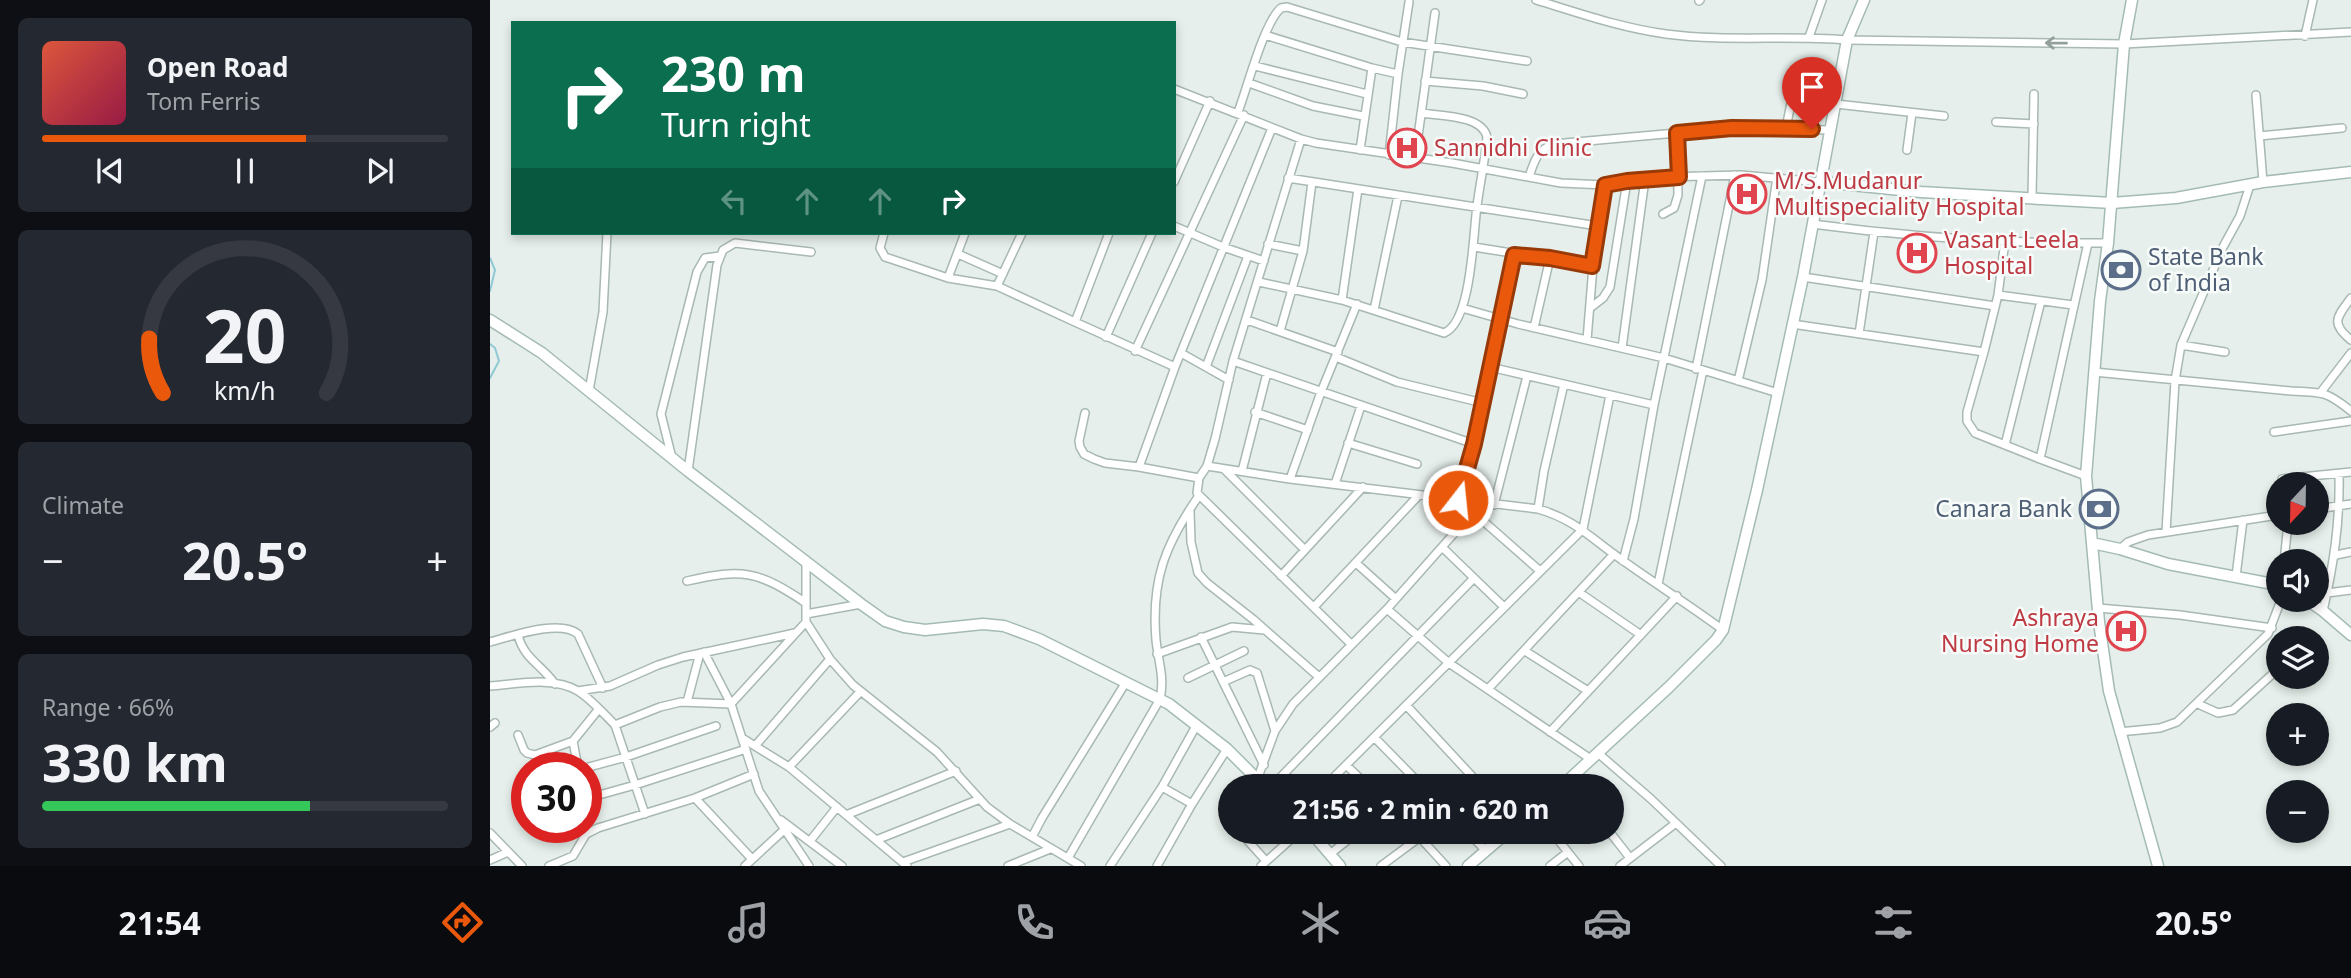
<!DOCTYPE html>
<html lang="en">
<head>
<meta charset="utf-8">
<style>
	:root { --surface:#171b24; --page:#242831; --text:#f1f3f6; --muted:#9ea1a6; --line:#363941; --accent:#ea580c }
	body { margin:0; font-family:"Noto Sans",sans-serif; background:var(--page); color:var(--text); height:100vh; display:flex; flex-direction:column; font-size:26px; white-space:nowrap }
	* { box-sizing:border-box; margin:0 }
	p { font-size:23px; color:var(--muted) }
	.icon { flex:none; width:38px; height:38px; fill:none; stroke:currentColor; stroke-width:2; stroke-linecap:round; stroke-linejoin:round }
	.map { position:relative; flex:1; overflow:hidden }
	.sheet { display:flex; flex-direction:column; gap:18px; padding:18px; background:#0d0f14; width:490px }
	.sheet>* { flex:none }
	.top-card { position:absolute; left:21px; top:21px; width:665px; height:214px; border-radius:0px; box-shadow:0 4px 10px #0003; background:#0b6e4f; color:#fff; overflow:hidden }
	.needle { width:46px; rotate:202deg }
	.tools { position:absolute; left:1776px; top:472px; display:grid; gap:14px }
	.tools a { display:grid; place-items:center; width:63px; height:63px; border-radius:50%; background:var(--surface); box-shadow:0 4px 10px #0003; font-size:35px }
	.speed { position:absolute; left:21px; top:752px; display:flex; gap:14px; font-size:35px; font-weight:700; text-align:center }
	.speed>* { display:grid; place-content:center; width:91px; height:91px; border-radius:50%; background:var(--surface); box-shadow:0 4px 10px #0003; line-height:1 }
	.speed .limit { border:10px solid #d22; background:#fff; color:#111 }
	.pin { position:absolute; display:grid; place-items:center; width:60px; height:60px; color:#fff; margin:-72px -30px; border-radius:50% 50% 50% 0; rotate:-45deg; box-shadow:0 0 7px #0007 }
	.pin .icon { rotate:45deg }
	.me { position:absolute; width:77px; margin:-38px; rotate:16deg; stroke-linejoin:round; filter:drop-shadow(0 0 5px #0008) }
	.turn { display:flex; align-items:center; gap:24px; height:147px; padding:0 35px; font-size:32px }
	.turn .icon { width:91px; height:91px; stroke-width:2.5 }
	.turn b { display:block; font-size:49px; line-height:60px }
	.lanes { display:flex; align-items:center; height:66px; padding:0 35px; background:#0003; justify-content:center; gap:35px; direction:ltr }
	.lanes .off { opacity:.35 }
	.big { font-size:52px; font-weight:700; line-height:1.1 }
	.sheet .card { flex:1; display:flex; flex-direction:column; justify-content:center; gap:10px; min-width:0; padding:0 24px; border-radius:10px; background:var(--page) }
	.sheet .dial { align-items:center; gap:0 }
	.dial svg { height:182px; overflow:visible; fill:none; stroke:var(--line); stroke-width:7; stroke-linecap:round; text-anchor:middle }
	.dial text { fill:var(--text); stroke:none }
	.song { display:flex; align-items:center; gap:21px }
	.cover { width:84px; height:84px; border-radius:10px; background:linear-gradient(135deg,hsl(10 70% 55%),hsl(340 70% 35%)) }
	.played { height:7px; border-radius:4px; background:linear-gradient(90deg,var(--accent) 65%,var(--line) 65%) }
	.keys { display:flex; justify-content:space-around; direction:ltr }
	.heat { display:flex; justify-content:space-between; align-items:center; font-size:38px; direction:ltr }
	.charge { height:10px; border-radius:5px; background:linear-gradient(90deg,#34c759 66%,var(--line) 0) }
	.trip { position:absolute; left:728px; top:774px; width:406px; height:70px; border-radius:35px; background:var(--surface); box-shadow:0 4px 10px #0003; font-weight:700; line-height:70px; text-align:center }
	.dock { display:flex; height:112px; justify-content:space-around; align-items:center; background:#090b0e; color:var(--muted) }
	.dock .icon { width:49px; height:49px }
	.dock .current { color:var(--accent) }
	.dock b { font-size:32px; color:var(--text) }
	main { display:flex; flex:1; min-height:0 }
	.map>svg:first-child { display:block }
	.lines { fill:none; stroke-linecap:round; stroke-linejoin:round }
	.stream { stroke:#8ec9d4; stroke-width:2 }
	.street-casing { stroke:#a8b8b2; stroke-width:10 }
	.secondary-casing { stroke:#a4bbb3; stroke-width:13 }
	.street { stroke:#fff; stroke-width:7 }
	.secondary { stroke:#fff; stroke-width:10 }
	.oneway { stroke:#92a09c }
	.route-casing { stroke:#983908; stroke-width:18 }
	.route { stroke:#ea580c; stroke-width:12 }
	.labels { text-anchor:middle; stroke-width:5; stroke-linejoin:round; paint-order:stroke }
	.health-label { font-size:23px; fill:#be3a42; stroke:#f7fbf9; text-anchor:start }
	.service-label { font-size:23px; fill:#4e5e75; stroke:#f7fbf9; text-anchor:start }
</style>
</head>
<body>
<main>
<section class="sheet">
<div class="card">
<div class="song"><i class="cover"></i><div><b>Open Road</b><p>Tom Ferris</p></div></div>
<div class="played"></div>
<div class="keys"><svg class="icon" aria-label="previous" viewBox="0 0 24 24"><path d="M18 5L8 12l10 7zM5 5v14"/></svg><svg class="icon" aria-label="pause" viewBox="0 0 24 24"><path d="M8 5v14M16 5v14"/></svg><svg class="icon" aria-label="next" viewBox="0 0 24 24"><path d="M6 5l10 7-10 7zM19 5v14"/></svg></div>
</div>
<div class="card dial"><svg viewBox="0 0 100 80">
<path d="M14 69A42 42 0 1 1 86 69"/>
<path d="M14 69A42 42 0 0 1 8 45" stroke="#ea580c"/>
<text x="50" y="56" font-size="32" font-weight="700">20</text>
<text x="50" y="72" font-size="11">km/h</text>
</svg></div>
<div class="card"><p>Climate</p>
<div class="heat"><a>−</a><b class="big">20.5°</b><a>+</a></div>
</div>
<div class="card"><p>Range · 66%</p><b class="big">330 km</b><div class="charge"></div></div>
</section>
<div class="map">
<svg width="1861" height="866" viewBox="0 0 1861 866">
	<rect width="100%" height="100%" fill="#e6efeb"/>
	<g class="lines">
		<path class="stream" d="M0,258L5,270L0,291
			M0,344L5,348L9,361L0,378"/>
		<defs>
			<path id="street" d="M1046,0C1089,13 1131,28 1176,34C1236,42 1297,35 1357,40L1634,44L1861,32
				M1209,1L1210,0
				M775,35L882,68L870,150
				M1815,36L1823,0
				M1319,37L1332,0
				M765,66L877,94
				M882,68L908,74
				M935,81L993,86L1033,94
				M759,83L823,106L873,116
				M684,89L811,139L826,143L962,163L1071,183L1115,185L1175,177L1251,175L1331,182
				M1766,95L1773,182
				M1346,104L1454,116
				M748,112C757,89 774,22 791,8L797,7L912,42L1037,61
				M1506,122L1544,124
				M1296,128L1301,103L1316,96
				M1769,136L1852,128
				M811,139L743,361L725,439L717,466L709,478L707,493L861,644
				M1417,150L1422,113
				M899,155L908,74L919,2
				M925,158L945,13
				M1039,177C1044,161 1048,149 1064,144L1242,128L1341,130
				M798,178L1108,226
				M684,182L720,101
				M1542,197L1544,94
				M1173,214L1184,208L1188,195L1187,133
				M1322,224C1420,237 1520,244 1618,243
				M684,226L733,247L774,261
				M394,233L390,248L395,257L458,278L507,286L585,322
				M619,233L585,322L685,367
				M778,244L813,251
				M984,247L1103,266L1115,185
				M468,254L513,274
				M1313,277L1505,306
				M458,278L475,233
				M769,282L852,300L954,333C982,322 983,233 987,206C990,183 995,160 997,137C992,115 951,116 931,113
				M507,286L532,233
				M1508,295L1515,241
				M1861,298C1847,317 1840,323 1861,340
				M852,300L868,189
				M972,308L1028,324L1174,358L1288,393
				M1100,308L1113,298L1120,287L1137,181
				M884,310L908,196
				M757,320L848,352
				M1302,324L1494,352
				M1044,328L1060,258
				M790,331L813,251L822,182
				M1369,334L1384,232
				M616,337L662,233
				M1097,340L1103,266
				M1691,345L1735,352
				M1132,348L1155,179
				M645,351L754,115
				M691,353L739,380
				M846,357L907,382L993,403
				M743,361L984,444
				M716,367L758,256
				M1000,367L1164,405
				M1206,369L1245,175
				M1604,372L1801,391C1832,392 1836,391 1861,411
				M1248,381L1272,280L1287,177
				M99,391L113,312L117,233
				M1831,392L1861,353
				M765,412L818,430
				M595,413L589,441L590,447L594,454L604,459L615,463L649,467L709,478
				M1784,432L1861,421
				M858,443L927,464
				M1515,445L1551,301
				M182,458L171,414L207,272L215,258L230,256
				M1550,459L1485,433L1477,421V412L1494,352L1508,295L1583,305
				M717,466L800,479L1048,509C1085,519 1104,541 1135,562C1167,585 1201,606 1233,630
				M649,467L685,367L782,128
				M734,469L815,550
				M198,471L227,265L233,250L245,243L321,252
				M752,471L777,373
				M1596,476L1550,459L1598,243
				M800,479L831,392L867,304
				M1792,479L1861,472
				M845,484L871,406
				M968,501L984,444L1024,255
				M991,503L897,609L959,663L1102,760
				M1004,505L1037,376
				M1048,509L1054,471L1074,384
				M1827,509L1861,504
				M700,511L701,542L708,573L717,583L764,620L829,677
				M983,512L1050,571
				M1676,532L1685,381L1691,345L1733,247L1750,216L1760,185
				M952,547L1014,607
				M1630,549L1638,542L1658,535L1788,515
				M1846,555L1861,552
				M316,560V622
				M1133,561L1144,519L1164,405L1212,176
				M1794,562L1798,523
				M866,563L906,599
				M791,576L873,487
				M1746,576L1753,520
				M197,581C253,568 268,571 316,603
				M1168,584L1213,370
				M1090,593L1151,635
				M1837,593L1861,590
				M824,607L929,495
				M1608,608L1690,615L1782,628
				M1833,611C1844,563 1850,522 1849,474
				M316,614L371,604
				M28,635C34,659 51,664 65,684
				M711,637L774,765
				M0,642C22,636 70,619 88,634L113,688
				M1035,651L1098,691
				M214,652L241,704L316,622L340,659L363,685L447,752L497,807L520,824L591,866
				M667,654L742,627L774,630
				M698,678L754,651
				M733,682L760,670L767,673L785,731
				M0,686C27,684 64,676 88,691C101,699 114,714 125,725L170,707L191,702L241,704L269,791L319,866
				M998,689L1124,554
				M88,691L120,686L168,665L193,657L305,633
				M370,692L299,767L417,866
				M197,702L210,653
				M1708,704L1728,713L1743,710L1788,669
				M916,705L991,786
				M125,725L155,814
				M0,727L5,723
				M1060,732L1187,596
				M1629,732L1670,728L1687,722L1778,634L1791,600
				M28,735L34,750L37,753L45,755L83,741L108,710
				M884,737L932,786
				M252,738L299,767
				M83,741L88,768
				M265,746L340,659
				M1109,754L1161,799L1231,866
				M856,765L878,786
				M95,768L136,757L226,726
				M767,780L785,731L803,704L897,609
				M782,786L984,578
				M835,786L1093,529L1120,395
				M672,787L702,804
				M96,795L102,797L145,785L256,749
				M356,815L466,771
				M291,820L352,866
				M749,831L776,861
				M924,831L956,866
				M977,831L996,851
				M1061,831L1089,866
				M1119,831L1140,858
				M0,833L32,866
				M542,837L552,818L636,682
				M386,840L490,799
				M320,841L347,807
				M840,854L869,831
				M578,858L670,699C675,678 668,660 666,640C661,580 675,545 708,497
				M262,859L205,798L264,774
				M0,860L18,852
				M413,862L520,824
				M59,866L83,856L96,834L108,828L205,798
				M255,866L295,829
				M518,866L560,849
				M620,866L672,787L706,726
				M667,866L702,804L737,749
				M771,866L810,831
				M891,866L930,837
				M1060,866L1078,852
				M1130,866L1186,823"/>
			<path id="secondary" d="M1642,0L1634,44L1618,243L1610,301L1596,476L1609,622L1619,691L1668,866
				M1331,182L1431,192L1622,203L1686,198L1773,182L1861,172
				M0,320L52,353L198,471L371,604L395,621L414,627L435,630L493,624L514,626L549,639L679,704L737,749L774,786
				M1602,543L1630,549L1678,564L1788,585
				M1817,600L1833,611L1861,635
				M1072,786L1179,687L1226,640L1233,630L1267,490L1313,277L1357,40L1374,0
				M820,831L850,866
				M978,866L1019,831"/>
		</defs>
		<use href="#street" class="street-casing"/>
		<use href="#secondary" class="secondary-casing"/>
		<use href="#street" class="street"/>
		<use href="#secondary" class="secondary"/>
	</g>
	<defs><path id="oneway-shaft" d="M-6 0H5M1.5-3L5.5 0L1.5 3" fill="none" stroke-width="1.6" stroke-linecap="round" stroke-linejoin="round" transform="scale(1.75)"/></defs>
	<use class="oneway" href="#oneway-shaft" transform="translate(1566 43) rotate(-179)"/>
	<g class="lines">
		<defs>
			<path id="route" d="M968,500L984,444L1024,255L1060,258L1102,266L1115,185L1137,181L1189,177L1187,133L1242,128L1322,129"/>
		</defs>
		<use href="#route" class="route-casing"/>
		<use href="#route" class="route"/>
	</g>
	<defs>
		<symbol id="hospital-ring" viewBox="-11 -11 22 22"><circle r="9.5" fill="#f7fbf9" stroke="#e0444e" stroke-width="1.5"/><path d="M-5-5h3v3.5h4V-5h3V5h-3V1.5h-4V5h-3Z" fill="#e0444e"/></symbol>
		<symbol id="bank-ring" viewBox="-11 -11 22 22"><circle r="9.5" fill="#f7fbf9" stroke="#5c6f8a" stroke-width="1.5"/><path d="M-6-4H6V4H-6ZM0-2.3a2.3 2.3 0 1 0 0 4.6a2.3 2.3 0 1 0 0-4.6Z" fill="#5c6f8a"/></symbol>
	</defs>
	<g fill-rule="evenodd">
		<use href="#hospital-ring" x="895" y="126" width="44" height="44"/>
		<use href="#hospital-ring" x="1235" y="172" width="44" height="44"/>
		<use href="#hospital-ring" x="1405" y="231" width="44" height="44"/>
		<use href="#bank-ring" x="1609" y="248" width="44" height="44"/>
		<use href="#bank-ring" x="1587" y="487" width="44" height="44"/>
		<use href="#hospital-ring" x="1614" y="609" width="44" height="44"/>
	</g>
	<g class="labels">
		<g class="health-label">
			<text x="944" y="156">Sannidhi Clinic</text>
			<text x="1284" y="189">M/S.Mudanur<tspan x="1284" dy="26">Multispeciality Hospital</tspan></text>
			<text x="1454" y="248">Vasant Leela<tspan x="1454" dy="26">Hospital</tspan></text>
			<text x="1609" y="626" text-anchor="end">Ashraya<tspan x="1609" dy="26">Nursing Home</tspan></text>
		</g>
		<g class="service-label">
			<text x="1658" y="265">State Bank<tspan x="1658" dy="26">of India</tspan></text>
			<text x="1582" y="517" text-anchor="end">Canara Bank</text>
		</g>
	</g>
</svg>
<div class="tools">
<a><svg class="needle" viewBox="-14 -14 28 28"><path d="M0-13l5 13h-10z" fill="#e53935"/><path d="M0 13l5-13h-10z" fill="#9ea1a6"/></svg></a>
<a><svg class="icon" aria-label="sound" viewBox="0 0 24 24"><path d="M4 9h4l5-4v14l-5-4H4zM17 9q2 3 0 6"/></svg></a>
<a><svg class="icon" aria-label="layers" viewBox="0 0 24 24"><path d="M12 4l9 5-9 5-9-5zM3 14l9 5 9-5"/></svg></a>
<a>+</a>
<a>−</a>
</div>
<div class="speed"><div class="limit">30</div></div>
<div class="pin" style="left:1322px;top:129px;background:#d93025"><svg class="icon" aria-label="arrive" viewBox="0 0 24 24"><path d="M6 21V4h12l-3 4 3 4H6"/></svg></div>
<svg class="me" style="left:968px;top:500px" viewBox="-20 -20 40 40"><circle r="17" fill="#ea580c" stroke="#fff" stroke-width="3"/><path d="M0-11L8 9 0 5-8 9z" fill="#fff"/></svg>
<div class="trip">21:56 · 2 min · 620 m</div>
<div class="top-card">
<div class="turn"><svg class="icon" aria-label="right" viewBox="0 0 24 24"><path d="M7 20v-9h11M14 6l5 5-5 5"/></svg><div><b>230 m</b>Turn right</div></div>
<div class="lanes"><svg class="icon off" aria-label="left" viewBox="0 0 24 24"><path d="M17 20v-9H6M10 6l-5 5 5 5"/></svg><svg class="icon off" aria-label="ahead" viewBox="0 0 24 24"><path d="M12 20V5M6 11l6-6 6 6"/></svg><svg class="icon off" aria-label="ahead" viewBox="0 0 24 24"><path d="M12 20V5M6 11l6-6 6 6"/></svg><svg class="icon" aria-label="right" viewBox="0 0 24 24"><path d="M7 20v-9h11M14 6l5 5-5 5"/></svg></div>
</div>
</div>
</main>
<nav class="dock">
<b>21:54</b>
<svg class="icon current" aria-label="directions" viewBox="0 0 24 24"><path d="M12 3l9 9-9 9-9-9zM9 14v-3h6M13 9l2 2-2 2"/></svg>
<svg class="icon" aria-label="music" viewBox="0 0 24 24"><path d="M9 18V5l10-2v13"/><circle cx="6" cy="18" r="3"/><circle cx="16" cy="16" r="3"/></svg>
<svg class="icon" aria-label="phone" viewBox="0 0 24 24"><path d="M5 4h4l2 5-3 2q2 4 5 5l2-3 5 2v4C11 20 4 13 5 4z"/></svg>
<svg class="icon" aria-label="climate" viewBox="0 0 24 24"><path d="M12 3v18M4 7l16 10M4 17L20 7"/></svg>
<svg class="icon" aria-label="car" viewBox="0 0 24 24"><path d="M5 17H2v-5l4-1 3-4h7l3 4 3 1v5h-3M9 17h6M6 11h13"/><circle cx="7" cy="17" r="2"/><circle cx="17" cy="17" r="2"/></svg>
<svg class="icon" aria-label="filters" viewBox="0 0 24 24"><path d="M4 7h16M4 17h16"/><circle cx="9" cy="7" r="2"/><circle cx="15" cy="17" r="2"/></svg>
<b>20.5°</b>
</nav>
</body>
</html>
